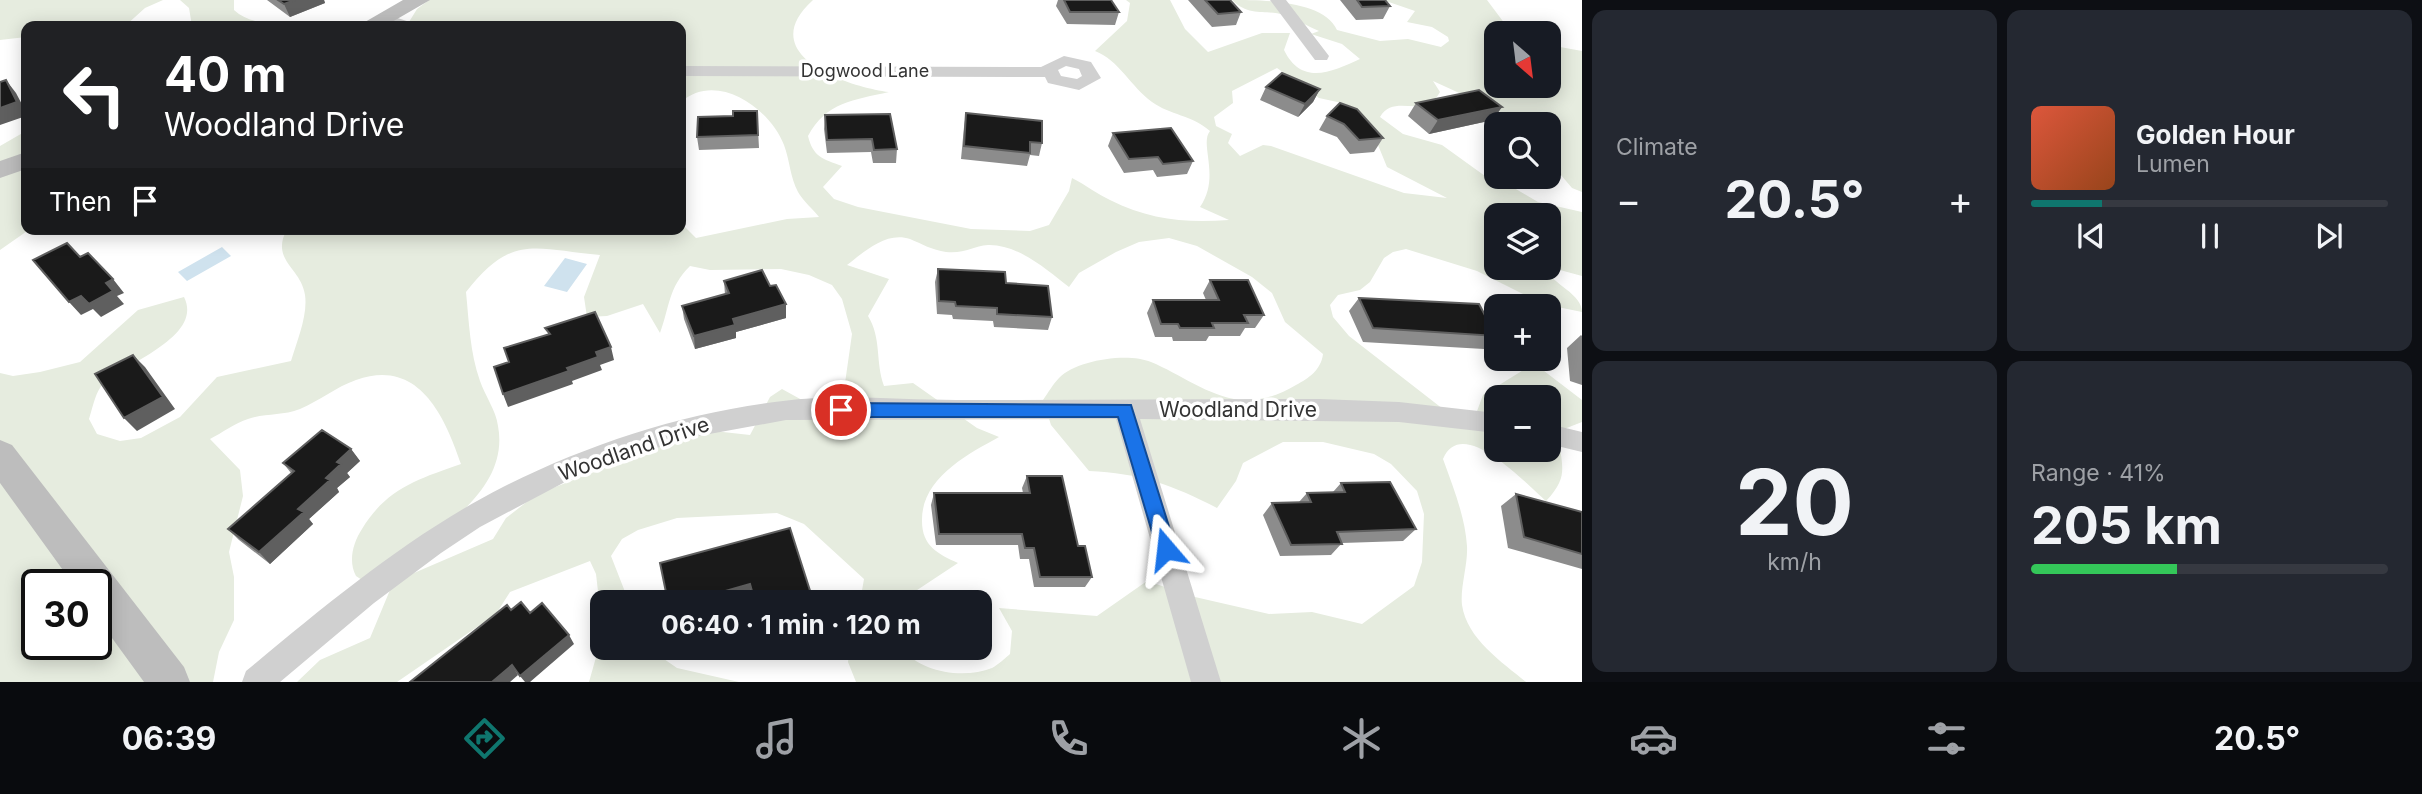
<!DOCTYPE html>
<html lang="en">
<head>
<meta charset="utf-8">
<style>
	:root { --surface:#171b24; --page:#242831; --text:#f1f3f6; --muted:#9ea1a6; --line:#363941; --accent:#0f766e }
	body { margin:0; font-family:Inter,sans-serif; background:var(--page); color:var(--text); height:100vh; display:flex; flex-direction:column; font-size:26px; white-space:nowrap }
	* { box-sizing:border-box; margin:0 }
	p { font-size:23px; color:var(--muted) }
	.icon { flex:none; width:38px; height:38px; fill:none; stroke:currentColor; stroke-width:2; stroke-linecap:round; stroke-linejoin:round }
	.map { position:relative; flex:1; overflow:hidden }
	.sheet { display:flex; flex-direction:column; gap:10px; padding:10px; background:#0d0f14; width:840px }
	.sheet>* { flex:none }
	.banner { position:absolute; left:21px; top:21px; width:665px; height:214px; border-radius:14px; box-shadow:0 4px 18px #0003; background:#202124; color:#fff; overflow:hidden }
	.needle { width:46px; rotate:152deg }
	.tools { position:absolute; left:1484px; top:21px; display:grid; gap:14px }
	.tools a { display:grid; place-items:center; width:77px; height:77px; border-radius:14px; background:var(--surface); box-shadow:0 4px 18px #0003; font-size:35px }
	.speed { position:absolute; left:21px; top:569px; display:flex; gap:14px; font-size:35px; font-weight:700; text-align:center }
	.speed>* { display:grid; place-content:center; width:91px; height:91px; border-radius:50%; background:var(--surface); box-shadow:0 4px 18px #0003; line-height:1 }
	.speed .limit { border:4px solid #111; border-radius:10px; background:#fff; color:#111 }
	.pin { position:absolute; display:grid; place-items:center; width:60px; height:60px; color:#fff; margin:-30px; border:4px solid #fff; border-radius:50%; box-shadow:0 2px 7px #0007 }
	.me { position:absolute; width:77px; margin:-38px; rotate:343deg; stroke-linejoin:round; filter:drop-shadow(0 0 5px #0008) }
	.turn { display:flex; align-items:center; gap:24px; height:147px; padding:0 28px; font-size:32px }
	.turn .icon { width:91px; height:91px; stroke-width:2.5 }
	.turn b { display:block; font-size:49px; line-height:60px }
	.then { display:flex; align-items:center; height:66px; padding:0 28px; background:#0003; gap:14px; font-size:26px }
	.big { font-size:52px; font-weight:700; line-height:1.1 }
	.sheet .card { flex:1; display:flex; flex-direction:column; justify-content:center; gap:10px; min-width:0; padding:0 24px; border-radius:14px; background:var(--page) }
	.sheet .dial { align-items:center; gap:0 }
	.dial b { font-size:91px; line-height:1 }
	.song { display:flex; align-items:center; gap:21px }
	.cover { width:84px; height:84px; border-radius:10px; background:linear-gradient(135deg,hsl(10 70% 55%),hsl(20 70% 35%)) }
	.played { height:7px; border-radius:4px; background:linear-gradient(90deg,var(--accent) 20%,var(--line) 20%) }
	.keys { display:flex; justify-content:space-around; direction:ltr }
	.heat { display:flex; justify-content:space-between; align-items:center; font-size:38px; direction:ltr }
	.charge { height:10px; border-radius:5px; background:linear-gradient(90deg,#34c759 41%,var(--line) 0) }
	.sheet .tiles { flex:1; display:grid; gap:10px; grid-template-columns:repeat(2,1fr) }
	.trip { position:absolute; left:590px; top:590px; width:402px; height:70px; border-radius:14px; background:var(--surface); box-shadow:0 4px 18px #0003; font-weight:700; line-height:70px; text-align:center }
	.tabs { display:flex; height:112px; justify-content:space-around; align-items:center; background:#090b0e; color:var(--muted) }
	.tabs .icon { width:49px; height:49px }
	.tabs .on { color:var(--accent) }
	.tabs b { font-size:32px; color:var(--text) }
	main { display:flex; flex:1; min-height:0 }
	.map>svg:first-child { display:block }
	.green { fill:#e6ecdf; fill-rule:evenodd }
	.water { fill:#cfe2ee }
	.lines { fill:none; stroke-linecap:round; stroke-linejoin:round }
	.street { fill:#d0d0d0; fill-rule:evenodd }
	.secondary { fill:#bdbdbd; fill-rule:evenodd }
	.wall { fill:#8c8c8c }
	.shaded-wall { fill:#5f5f5f }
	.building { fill:#1a1a1a; stroke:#5f5f5f; stroke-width:2 }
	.route { fill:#1a73e8; stroke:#114b97; stroke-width:2 }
	.labels { text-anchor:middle; stroke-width:7; stroke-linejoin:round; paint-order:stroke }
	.far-street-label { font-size:18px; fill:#333; stroke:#fff }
	.street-label { font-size:21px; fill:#333; stroke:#fff }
</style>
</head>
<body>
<main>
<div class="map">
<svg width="1582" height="682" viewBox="0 0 1582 682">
	<rect width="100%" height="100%" fill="#fff"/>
	<path class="green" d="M0,0H163L145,8L125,26H26V37L0,40Z
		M180,0H234V10C259,33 302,18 332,26H192L189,8Z
		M429,0H813C753,54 845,86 889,92C854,100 826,102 808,136C813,157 823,159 842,166L823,187L834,199L858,207L971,229L1030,231L1049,225L1069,191L1072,178C1086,185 1097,194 1110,200C1150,220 1185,223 1229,220L1200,207C1221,177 1199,144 1210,131C1192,115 1170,115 1152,102C1131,87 1119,60 1095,51L1127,21L1130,3L1126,0H1170L1185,29L1208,52L1262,33H1290L1284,50C1302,87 1333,71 1360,59L1342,44L1311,34L1319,31C1307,26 1296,19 1284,15C1268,9 1250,18 1232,0C1261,0 1324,0 1337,30L1380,41L1408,39L1441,47L1449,41L1448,37L1432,27L1407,22L1415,11L1383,0H1487L1505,24L1522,33H1496V86H1549V45L1582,51V192L1572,188L1549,161V124H1527L1433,81L1440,92C1425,121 1394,92 1380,117L1403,134L1442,145L1485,176L1504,182L1538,202L1582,212V276L1549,267V215H1496V268H1544C1554,285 1582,294 1582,312L1543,304L1477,271L1406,249L1393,252L1384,258L1370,282L1360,290L1338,295L1330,305L1333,317L1349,336L1470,430L1483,395L1525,369L1531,361L1582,400V422L1559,431C1559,464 1572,474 1546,501C1525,483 1462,414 1443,459C1453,487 1465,516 1467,546C1468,565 1460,587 1462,605C1467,639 1502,662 1526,682H856L848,662L850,648H903C919,673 965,679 992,668C998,665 1005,658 1010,654L1012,631L999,608L1097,616L1147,581L1195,597L1269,614L1312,612L1362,624L1414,586L1422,562L1424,514L1417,491L1391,464L1374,454L1323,442H1283L1243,463L1236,481L1217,508C1173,485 1139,473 1089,471L1051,425L1043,400C1048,393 1053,384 1059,378C1076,360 1128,352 1151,362C1180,374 1208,396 1240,400C1260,402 1279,395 1296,385C1309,378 1321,370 1323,354L1285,322L1272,293L1252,277L1197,246L1169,238L1139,242L1116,252L1079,273L1069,287C1047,270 1018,244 988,245C973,246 965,254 946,252C932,250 922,244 910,239C886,231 864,252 847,265L889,279L868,316C882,339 875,361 884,386L913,383L977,428L999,437C966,455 921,479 922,521C922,546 938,554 958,563L899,602H860L864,579L804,524L777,513L677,518L638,530L622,539L611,556L629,602H602V626L596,574L590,561L510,592L496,614L397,682H297L320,660L370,638L390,590L400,579L493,539L506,518L537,494L685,437L714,431L750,435L770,397L782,389L802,400L837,439L852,334L842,299L832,285L809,275L781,269L710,270L690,266C668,288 670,306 660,333L643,304L607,316L587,317L584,297L600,255C534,249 512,233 466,292C469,322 470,353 480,381C485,396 496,410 498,426C512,500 413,547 362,580L356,576C348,561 353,543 362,529C386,489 418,479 461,464C445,417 419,357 356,380C336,387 319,401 300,409C282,416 265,413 248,419C235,423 222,433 210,439L240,470L243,496L229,552L234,577V620L219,652L213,682H0V373L13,376L40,372L80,362L138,310L184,297C205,339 117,365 100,388C95,395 92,410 89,419L97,434L120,441L141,438L180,417L217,377L291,361C297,341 308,315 305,295C301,267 270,261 287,229H681V223L696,238L787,219L819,217C813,209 803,201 798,192C790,177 790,161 784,145C769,107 716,71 681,102V26H419L409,22L417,9ZM1277,68L1319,98L1342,103L1378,145L1387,167L1447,198L1404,193L1271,146L1263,145L1240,156L1228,143L1232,134L1216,126L1214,117L1233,103L1232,91ZM1496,397H1549V450H1496ZM37,584H96V644H37Z
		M26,131V229H30L0,250V146Z
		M602,636V648H648L677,668L739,682H589Z"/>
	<path class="water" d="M222,247L231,256L187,281L178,272Z
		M565,258L587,264L567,292L544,286Z"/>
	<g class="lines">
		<path class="street" d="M1270,0H1286L1329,56L1327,60H1315Z
			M385,14L413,23L415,26C402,27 387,28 377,19Z
			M1064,56L1091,62L1101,78L1079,90L1048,83L1045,77L681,76V66L1041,67ZM1066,66L1079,69L1082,76L1077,79L1061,76L1058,70Z
			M1319,399L1399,402L1496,413V433L1399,422L1140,419L1221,682H1191L1116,419L786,420L693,437L647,451L565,482L480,527L441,553L374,603L280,682H242L246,671C327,604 409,535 503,487C590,443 687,412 783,401C836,394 901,400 956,400C1077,400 1198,399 1319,399Z
			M1549,424L1582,432V452L1549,444Z"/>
		<path class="secondary" d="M403,0H430L385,26H358Z
			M26,152V169L0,178V161Z
			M0,440L12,445L184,667L190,682H144L96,616V584H73L0,483Z"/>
	</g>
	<path class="wall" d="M267,0H324L325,3L290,17Z
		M1058,0H1111L1119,12L1115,25L1067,24L1056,6Z
		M1188,0H1230L1241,12L1236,25L1212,27Z
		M1340,0H1385L1390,6L1383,19L1356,20Z
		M1266,87L1320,89L1313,102L1298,117L1260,100Z
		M1416,103L1493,120L1429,134L1408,116Z
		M757,111L759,148L699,150L697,137L733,116Z
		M966,113L1042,143L1039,156L1030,155L1027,166L961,159L964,127Z
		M825,115L897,149L896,163H873L871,152L827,153L824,129Z
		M1327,116L1383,138L1374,152L1350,154L1337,137L1319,130Z
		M1113,133L1193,161L1187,174L1157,177L1153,170L1124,173L1108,146Z
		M938,269L1006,283L1052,317L1048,330L994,327L993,321L953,319L952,315L937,314L935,282Z
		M1210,280L1264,315L1255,328H1245L1240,336H1209L1206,341H1173L1172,337H1155L1147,313L1153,300H1206L1203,293Z
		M724,281L786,318L736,332V338L695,349L684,319L682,306L725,295Z
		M1359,298L1496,335L1484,349L1363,342L1349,311Z
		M1581,335L1582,336V385L1570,381L1567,348Z
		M351,449L360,461L347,473L350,477L337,488L339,492L309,519L313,524L270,564L239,540L228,529L291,473L283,463Z
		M1027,476L1078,546L1092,577L1085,587H1034L1029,559H1020L1018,545H936L931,505L934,493H1023L1022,488Z
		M1341,483L1416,529L1403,541L1342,543L1331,555L1280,556L1263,515L1272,503L1299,502L1307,493L1333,492Z
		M1516,494L1582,512V569L1508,548L1501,506Z
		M660,563L813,600V602H753L751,595L726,602H668Z"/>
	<path class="shaded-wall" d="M295,0H324L325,3L290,17L284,4Z
		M6,80L16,93L26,112V116L0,125V108Z
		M1320,89L1313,102L1298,117L1305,104Z
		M1502,107L1493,120L1429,134L1438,120Z
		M113,279L124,293L117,296L124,304L101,317L93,309L81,315L69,302Z
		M786,304V318L736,332V338L695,349L694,336L733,319Z
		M611,347L614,360L600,365L602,370L572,381L573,384L508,407L503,394L567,368L596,352Z
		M133,355L145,367L175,409L137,431L124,418Z
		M351,449L360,461L347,473L350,477L337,488L339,492L309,519L313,524L270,564L259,552L326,478L337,462Z
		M750,584L751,595L726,602H687Z
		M569,635L574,644L530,682H525L520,676Z
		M512,665L518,675L510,682H492Z"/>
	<path class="building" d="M278,0H295L284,4Z
		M1064,0H1111L1119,12H1070Z
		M1205,0H1230L1241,12L1218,14Z
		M1357,0H1385L1390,6L1362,7Z
		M1282,73L1320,89L1305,104L1266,87Z
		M6,80L17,102L0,108V82Z
		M1479,90L1502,107L1438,120L1416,103Z
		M1340,103L1357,109L1383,138L1359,140L1344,124L1327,116Z
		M733,111H757L758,135L697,137L698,117L733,116Z
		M966,113L1042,121V143L1030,142V153L964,146Z
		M890,114L897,149L874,150L872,139L827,140L825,115Z
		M1171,128L1193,161L1163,164L1158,157L1129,159L1113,133Z
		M67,243L80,257L88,253L113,279L106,283L113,291L89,304L81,296L69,302L33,260Z
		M938,269L1005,272L1006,283L1048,286L1052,317L997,314V308L956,306L955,302L939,301Z
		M762,270L770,286L776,285L786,304L733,319L735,325L694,336L682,306L729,293L724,281Z
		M1210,280H1248L1264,315H1244L1248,323H1212L1214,328H1180L1178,324H1161L1153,300H1219Z
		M1359,298L1479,304L1496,336L1373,328Z
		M595,312L611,347L596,352L598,357L567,368L569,371L503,394L494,367L509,362L504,348L550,334L545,328Z
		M133,355L163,397L124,418L95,374Z
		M322,430L351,449L337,462L341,464L326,478L330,480L298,509L304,512L259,552L228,529L294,471L283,463Z
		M1027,476H1062L1078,546H1085L1092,577H1040L1034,548H1025L1022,534H939L934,493H1030Z
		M1390,482L1416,529L1337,532L1342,544L1291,545L1272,503L1311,502L1307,493L1345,492L1341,483Z
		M1516,494L1582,512V554L1524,537Z
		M790,528L813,600L806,602H755L750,584L687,602H668L660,563Z
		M521,602L530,613L542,603L569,635L520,676L512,665L492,682H410L507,605L511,610Z"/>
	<path class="route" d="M841,403L1131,405L1176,549L1173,555L1166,558L1159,555L1157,549L1118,417H841L832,410Z"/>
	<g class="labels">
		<g class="far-street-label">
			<text x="865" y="77">Dogwood Lane</text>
		</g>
		<g class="street-label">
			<text x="1238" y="417">Woodland Drive</text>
			<text transform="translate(634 449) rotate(-19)" y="7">Woodland Drive</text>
		</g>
	</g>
</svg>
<div class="tools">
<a><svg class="needle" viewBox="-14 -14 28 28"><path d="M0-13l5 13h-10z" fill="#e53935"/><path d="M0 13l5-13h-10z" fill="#9ea1a6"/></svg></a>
<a><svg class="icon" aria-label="search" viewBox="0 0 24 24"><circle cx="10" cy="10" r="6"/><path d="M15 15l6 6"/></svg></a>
<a><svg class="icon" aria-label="layers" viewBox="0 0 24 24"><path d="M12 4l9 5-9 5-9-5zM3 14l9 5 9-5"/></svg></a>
<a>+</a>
<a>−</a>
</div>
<div class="speed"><div class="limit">30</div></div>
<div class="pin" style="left:841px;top:410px;background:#d93025"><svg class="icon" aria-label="arrive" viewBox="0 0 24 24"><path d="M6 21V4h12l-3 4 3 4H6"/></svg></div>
<svg class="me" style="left:1166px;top:549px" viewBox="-20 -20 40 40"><path d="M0-17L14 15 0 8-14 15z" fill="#1a73e8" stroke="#fff" stroke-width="4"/></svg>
<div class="trip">06:40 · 1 min · 120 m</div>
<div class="banner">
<div class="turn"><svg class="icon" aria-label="left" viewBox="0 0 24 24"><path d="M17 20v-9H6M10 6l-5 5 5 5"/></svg><div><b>40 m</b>Woodland Drive</div></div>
<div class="then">Then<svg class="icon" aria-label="arrive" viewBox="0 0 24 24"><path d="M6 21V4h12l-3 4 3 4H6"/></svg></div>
</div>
</div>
<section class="sheet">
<div class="tiles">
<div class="card"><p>Climate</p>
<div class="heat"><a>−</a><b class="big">20.5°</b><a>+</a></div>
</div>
<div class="card">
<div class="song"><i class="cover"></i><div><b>Golden Hour</b><p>Lumen</p></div></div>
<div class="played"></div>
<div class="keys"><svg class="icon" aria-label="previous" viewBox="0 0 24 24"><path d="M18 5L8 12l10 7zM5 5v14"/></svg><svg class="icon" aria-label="pause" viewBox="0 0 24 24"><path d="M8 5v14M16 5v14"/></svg><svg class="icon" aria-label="next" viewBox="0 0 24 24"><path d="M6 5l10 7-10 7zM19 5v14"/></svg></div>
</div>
<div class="card dial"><b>20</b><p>km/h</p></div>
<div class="card"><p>Range · 41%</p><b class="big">205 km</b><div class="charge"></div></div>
</div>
</section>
</main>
<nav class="tabs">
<b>06:39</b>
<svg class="icon on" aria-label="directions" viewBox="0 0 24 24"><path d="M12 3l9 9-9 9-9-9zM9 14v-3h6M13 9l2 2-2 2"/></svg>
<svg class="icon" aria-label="music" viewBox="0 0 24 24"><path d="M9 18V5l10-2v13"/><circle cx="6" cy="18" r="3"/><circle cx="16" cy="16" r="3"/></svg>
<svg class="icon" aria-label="phone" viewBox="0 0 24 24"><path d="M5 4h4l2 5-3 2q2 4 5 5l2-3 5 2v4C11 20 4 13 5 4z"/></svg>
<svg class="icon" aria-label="climate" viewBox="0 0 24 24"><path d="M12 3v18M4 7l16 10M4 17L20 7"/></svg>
<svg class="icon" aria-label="car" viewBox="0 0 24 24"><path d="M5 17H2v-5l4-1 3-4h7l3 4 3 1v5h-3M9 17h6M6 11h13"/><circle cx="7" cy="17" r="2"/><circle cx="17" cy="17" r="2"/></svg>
<svg class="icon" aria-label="filters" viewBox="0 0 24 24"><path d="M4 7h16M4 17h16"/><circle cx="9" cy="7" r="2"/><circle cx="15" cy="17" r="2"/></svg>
<b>20.5°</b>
</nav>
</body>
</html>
